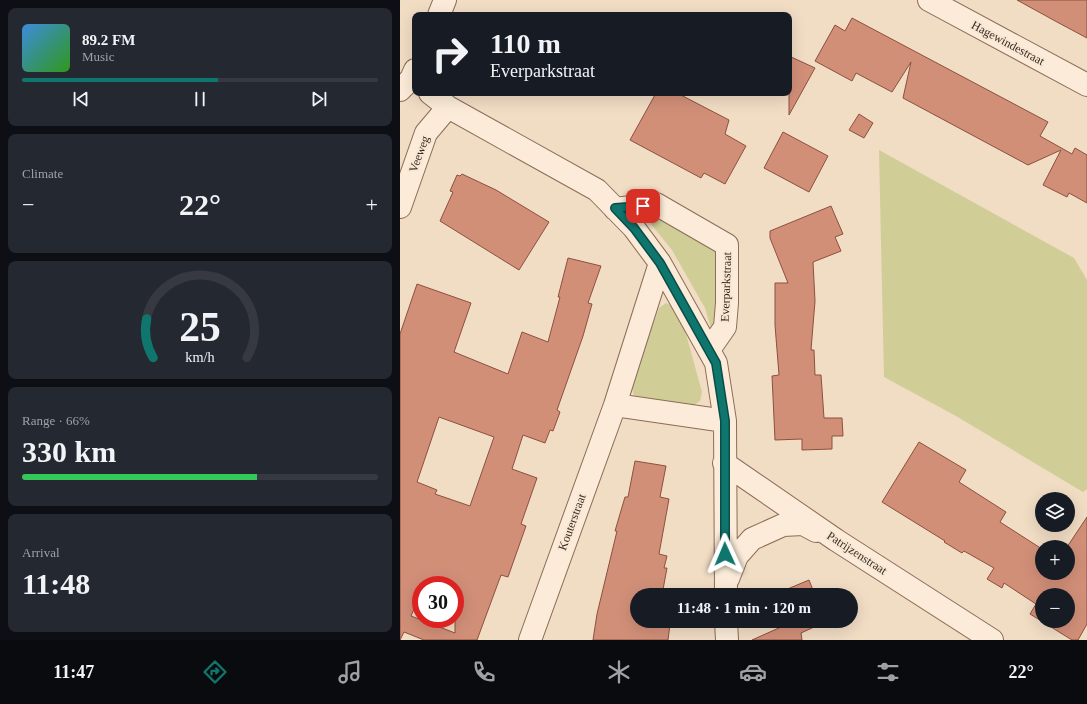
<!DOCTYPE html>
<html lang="en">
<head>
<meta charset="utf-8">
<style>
	:root { --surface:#171b24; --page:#242831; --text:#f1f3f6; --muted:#9ea1a6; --line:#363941; --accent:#0f766e }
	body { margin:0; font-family:Georgia,serif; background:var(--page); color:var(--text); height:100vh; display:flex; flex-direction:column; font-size:15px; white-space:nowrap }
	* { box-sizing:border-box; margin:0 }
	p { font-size:13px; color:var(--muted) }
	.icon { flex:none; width:22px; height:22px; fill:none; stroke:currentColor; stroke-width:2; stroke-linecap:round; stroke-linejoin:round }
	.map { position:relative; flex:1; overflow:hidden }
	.side { display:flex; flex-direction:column; gap:8px; padding:8px; background:#0d0f14; width:400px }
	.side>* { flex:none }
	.guide { position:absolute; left:12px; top:12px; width:380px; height:84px; border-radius:8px; box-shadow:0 4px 16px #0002; background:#171b24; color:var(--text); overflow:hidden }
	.tools { position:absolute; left:635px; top:492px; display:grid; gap:8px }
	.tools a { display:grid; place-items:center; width:40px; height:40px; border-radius:50%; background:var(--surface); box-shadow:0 4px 16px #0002; font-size:20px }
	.speed { position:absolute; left:12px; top:576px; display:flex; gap:8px; font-size:20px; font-weight:700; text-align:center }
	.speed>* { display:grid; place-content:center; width:52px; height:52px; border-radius:50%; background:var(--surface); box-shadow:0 4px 16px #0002; line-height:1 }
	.speed .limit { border:6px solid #d22; background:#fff; color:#111 }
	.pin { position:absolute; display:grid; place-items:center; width:34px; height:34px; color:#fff; margin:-17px; border-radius:8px; box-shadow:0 2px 6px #0006 }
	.me { position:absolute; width:44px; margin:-22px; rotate:359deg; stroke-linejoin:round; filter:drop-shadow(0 0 3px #0008) }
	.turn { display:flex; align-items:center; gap:14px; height:84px; padding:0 12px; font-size:18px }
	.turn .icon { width:52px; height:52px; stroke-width:2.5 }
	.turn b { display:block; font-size:28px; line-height:34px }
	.big { font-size:30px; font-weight:800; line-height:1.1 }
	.side .tile { flex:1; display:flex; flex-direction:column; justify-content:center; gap:6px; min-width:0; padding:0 14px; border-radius:8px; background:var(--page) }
	.side .dial { align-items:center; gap:0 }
	.dial svg { height:104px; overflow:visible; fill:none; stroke:var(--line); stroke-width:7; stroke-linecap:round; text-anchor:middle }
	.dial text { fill:var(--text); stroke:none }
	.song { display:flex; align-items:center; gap:12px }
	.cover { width:48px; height:48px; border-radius:6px; background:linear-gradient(135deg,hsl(210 70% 55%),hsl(110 70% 35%)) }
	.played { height:4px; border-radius:2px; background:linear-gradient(90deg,var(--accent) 55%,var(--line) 55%) }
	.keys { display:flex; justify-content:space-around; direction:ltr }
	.heat { display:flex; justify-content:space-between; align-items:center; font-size:22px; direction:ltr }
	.charge { height:6px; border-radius:3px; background:linear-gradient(90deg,#34c759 66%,var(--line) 0) }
	.trip { position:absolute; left:230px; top:588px; width:228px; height:40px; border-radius:20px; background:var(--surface); box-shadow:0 4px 16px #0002; font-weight:800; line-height:40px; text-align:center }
	.menu { display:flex; height:64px; justify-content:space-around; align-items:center; background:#090b0e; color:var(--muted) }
	.menu .icon { width:28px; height:28px }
	.menu .active { color:var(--accent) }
	.menu b { font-size:18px; color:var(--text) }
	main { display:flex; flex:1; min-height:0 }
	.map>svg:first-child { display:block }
	.green { fill:#d0cd97 }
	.building { fill:#d18f78; stroke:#8d503e; fill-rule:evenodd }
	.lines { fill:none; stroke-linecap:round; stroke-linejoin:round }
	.minor-casing { stroke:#8c6c59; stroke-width:24 }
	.minor { stroke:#fbebd8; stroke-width:22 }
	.route-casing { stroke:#0a4d48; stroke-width:10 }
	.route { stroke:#0f766e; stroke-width:7 }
	.labels { text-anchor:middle; stroke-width:4; stroke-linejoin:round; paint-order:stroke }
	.street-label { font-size:12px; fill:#3c281e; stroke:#f7e8d4 }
</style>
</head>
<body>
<main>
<section class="side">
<div class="tile">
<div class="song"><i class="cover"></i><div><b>89.2 FM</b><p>Music</p></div></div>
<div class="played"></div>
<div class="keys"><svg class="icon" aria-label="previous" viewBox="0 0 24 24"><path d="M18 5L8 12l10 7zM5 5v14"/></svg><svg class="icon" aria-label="pause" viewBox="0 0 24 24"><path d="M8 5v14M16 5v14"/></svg><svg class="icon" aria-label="next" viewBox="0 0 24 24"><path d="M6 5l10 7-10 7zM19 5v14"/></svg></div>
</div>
<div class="tile"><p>Climate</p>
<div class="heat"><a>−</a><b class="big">22°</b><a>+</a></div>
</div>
<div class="tile dial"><svg viewBox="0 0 100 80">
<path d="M14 69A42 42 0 1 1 86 69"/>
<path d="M14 69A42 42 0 0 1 9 39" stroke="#0f766e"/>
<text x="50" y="56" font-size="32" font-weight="700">25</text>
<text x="50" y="72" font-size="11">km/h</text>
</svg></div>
<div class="tile"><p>Range · 66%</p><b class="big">330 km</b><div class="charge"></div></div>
<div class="tile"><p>Arrival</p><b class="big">11:48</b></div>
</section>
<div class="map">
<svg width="687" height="640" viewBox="0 0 687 640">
	<rect width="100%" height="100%" fill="#f1dcc4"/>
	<path class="green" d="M479,150L674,258L687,280V489L683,492L556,416L484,377Z
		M242,213L250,214L315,246L316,317L311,328L305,308L272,250Z
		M266,303L275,308L286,334L302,392L300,401L291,407L243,400L234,395L231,386L259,308Z"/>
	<path class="building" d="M617,0H687V38L657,22Z
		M452,18L648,122L640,136L672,154L675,148L687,155V203L669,193L667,197L643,185L661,150L628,165L503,98L511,62L492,92L456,73L452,81L415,61L435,25L445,31Z
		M389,56L415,68L389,115Z
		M256,93H277L329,120L325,134L346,146L325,184L304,173L301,178L230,140Z
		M459,114L473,123L464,138L449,130Z
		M383,132L428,156L409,192L364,168Z
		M62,174L96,190L149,222L119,270L40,221L53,192L50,191L57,175L60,176Z
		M431,206L443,234L435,237L441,251L413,262L415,301L411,350H414L415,375H421L424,418H442L443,436H432V449L402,450V439L375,440L372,376L379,375L375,325V283H388L370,238V231Z
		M168,258L201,266L188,303L192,304L183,336L157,410L160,412L153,431L150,430L145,443L123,435L112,469L137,478L121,524L126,526L108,577L101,575L77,640H24L4,632L0,640V334L17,284L71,303L54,352L108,374L122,332L148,342L160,297H158ZM39,417L94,437L70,506L35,494L37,490L17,482ZM21,585H55V633L11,616L21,593Z
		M519,442L566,470L559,482L606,512L600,522L642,549V573H668L667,547L687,517V624L678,640H672L630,614L636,604L604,583L602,588L587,579L594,568L564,551L562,553L544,542L545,541L482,502ZM642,595H668V621H642Z
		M235,461L266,466L260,497L269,499L259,554L267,556L264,568H267L262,595H237V621H257L270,624L268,640H193L197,614L217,531H215L225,497H228Z
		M409,580L415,595H379L378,593Z
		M389,621H425V622L401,633L402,640H352L390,623Z"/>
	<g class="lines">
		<defs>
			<path id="minor" d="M529,0L687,85
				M39,15L45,0
				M0,90L11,79L15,70
				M30,93L48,107L197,190L234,228L260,263L316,363L325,421L326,595
				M0,207L26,133L48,107
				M215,209L256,204L327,245V303L325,327L309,350
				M215,405L325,421
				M324,463L436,540L592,640
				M328,579L337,556L352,539L383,525L403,524L416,531
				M326,621L327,640
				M130,640L215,405L260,263"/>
		</defs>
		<use href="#minor" class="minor-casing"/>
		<use href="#minor" class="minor"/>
	</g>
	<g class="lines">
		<defs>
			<path id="route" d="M243,206L215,208L234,228L260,263L316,363L325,421V554"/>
		</defs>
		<use href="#route" class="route-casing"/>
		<use href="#route" class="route"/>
	</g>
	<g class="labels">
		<g class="street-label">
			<text transform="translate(608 43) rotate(28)" y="4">Hagewindestraat</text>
			<text transform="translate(19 154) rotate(-70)" y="4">Veeweg</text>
			<text transform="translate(326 287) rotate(-88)" y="4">Everparkstraat</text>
			<text transform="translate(172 522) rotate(-70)" y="4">Kouterstraat</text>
			<text transform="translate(457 553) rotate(33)" y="4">Patrijzenstraat</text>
		</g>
	</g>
</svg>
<div class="tools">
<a><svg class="icon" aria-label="layers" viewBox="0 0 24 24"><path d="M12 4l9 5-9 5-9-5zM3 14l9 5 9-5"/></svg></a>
<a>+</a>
<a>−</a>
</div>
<div class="speed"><div class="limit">30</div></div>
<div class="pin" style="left:243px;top:206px;background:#d93025"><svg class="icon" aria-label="arrive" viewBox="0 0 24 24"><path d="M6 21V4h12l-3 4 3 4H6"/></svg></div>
<svg class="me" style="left:325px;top:554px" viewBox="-20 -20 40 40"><path d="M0-17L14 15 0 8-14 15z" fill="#0f766e" stroke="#fff" stroke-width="4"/></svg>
<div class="trip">11:48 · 1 min · 120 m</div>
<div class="guide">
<div class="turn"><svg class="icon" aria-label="right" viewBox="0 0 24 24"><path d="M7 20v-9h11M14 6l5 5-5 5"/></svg><div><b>110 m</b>Everparkstraat</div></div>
</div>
</div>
</main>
<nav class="menu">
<b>11:47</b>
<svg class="icon active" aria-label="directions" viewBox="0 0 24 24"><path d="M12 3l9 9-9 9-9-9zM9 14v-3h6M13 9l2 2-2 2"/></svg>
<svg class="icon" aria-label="music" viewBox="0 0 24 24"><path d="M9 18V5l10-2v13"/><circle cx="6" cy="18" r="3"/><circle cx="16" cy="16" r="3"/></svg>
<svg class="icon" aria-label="phone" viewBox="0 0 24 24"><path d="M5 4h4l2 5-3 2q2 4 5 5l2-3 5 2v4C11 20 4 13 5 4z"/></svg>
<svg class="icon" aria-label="climate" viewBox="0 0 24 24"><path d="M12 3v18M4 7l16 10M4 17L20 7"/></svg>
<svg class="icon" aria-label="car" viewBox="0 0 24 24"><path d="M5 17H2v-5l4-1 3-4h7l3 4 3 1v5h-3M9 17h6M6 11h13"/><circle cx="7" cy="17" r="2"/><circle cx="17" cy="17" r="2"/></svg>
<svg class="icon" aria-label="filters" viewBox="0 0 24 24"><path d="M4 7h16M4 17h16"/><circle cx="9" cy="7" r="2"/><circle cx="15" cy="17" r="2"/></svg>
<b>22°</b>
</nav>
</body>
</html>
